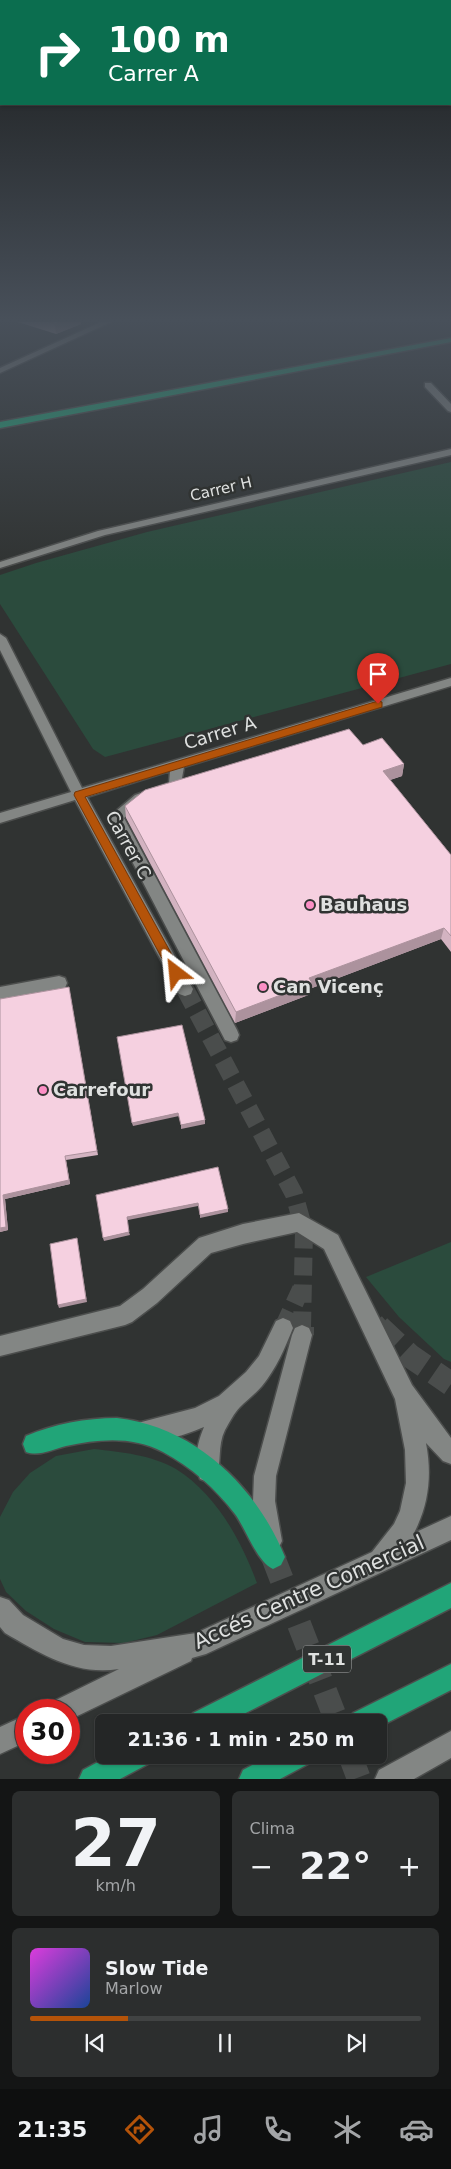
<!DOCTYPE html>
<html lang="es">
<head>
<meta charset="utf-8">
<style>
	:root { --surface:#242626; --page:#2c2e2e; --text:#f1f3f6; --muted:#a3a5a7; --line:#414343; --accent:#b45309 }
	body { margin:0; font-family:"DejaVu Sans",sans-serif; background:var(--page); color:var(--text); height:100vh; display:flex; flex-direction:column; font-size:19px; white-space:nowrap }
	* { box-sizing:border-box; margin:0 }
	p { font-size:16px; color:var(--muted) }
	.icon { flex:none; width:28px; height:28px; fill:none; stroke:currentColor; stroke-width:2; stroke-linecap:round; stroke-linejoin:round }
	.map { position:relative; height:1779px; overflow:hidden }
	.drawer { display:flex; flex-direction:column; gap:12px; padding:12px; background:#141515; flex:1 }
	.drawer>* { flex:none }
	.guide { position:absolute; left:0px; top:0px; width:451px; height:105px; box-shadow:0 1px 4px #0004,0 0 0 1px var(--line); background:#0b6e4f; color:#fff; overflow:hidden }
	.speed { position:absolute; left:15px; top:1699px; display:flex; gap:10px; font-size:25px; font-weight:700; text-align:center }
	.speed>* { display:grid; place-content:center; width:65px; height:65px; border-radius:50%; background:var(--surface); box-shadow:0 1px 4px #0004,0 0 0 1px var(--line); line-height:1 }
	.speed .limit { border:8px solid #d22; background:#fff; color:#111 }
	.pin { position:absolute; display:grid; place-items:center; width:42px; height:42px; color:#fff; margin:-51px -21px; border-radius:50% 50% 50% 0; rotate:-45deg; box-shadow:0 0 5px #0007 }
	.pin .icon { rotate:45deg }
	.me { position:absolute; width:55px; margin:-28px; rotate:331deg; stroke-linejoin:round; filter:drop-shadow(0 0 4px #0008) }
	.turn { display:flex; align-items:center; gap:18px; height:105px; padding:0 25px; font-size:22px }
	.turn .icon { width:65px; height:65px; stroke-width:2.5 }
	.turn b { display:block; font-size:35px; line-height:42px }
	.big { font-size:38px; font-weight:600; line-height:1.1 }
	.drawer .widget { flex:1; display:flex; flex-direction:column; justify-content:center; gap:8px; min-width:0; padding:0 18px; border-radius:8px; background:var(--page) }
	.drawer .dial { align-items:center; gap:0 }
	.dial b { font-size:65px; line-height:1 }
	.song { display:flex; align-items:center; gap:15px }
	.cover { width:60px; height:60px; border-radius:8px; background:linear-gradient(135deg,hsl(300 70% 55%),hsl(220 70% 35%)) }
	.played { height:5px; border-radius:2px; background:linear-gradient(90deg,var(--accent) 25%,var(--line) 25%) }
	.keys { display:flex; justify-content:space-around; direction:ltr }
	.heat { display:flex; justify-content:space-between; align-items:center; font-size:28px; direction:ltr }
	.drawer .tiles { flex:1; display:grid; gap:12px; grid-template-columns:1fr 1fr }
	.widget:last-child { grid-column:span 2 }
	.trip { position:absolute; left:95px; top:1714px; width:292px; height:50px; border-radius:8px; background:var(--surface); box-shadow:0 1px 4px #0004,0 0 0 1px var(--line); font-weight:600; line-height:50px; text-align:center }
	.dock { display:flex; height:80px; justify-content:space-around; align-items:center; background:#0e0f0f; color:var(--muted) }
	.dock .icon { width:35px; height:35px }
	.dock .current { color:var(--accent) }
	.dock b { font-size:22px; color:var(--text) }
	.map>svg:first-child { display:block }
	.green { fill:#2b4b3d }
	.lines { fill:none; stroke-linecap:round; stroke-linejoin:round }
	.minor-tunnel-far1 { stroke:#4a4d4c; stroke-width:18; stroke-dasharray:18 9; stroke-linecap:butt }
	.minor-tunnel { stroke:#4a4d4c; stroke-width:24; stroke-dasharray:24 12; stroke-linecap:butt }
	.highway-tunnel { stroke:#4a4d4c; stroke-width:24; stroke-dasharray:24 12; stroke-linecap:butt }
	.minor-casing { stroke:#4c4e4d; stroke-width:3 }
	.highway-casing { stroke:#4c4e4d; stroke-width:3 }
	.minor { fill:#838684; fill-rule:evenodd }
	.highway { fill:#21a578; fill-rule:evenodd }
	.wall { fill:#d3b3c1 }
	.shaded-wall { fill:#ac929d }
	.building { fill:#f5d0e0; stroke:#ac929d }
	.route { fill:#b45309; stroke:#753606 }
	.poi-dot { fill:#fb8fc5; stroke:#303332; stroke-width:2 }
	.labels { text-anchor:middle; stroke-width:5; stroke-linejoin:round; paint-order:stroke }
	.far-street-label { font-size:15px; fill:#dfe1e0; stroke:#303332 }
	.shield { fill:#303332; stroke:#aaadac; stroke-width:1 }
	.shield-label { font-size:16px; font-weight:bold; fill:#dfe1e0 }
	.street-label { font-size:18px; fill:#dfe1e0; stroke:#303332 }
	.poi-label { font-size:18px; font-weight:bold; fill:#dfe1e0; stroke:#303332; text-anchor:start }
	.near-street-label { font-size:21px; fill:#dfe1e0; stroke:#303332 }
</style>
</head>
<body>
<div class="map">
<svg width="451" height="1779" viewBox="0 0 451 1779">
	<rect width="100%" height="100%" fill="#303332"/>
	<path class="green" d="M451,462V664L105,757L93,749L0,604V575L36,563L147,532Z
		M451,1242V1362L444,1359L399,1317L366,1277Z
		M94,1449C121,1452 152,1455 176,1469C216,1494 241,1540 257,1583L157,1635L124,1643L85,1642L54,1629L26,1611L6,1592L0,1579V1517L13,1492L30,1473L56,1456Z"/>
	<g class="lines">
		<path class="minor-tunnel-far1" d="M185,989L294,1194L304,1230L302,1328
			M375,1322L380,1328
			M283,1328L301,1289"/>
		<path class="minor-tunnel" d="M379,1327L410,1356L451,1384
			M302,1335V1327"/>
		<path class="highway-tunnel" d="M273,1557L337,1722
			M350,1755L359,1779"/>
		<defs>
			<path id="minor" d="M101,322H111L0,373V368Z
				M425,383H431L451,404V412L448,411L425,387Z
				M451,449V455L105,535L0,568V562L98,531Z
				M0,634L6,638L82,788L451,678V686L184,767L180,789L145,801L124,818L237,1030L239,1035L237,1040L231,1042L225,1040L109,817L135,795L169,783L170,771L87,797L193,989L191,994L185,996L179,994L75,800L0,823V813L71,792L0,650Z
				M59,976L65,978L67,983L65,988L0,1001V987Z
				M299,1213L338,1235L412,1385L451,1438V1464L443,1461L426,1443C432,1475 429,1504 414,1533L451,1516V1540L206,1654L192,1658L191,1661L69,1720V1710H50L54,1701L119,1669C76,1676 41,1654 5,1633L0,1627V1597L9,1600L23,1615L63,1639L84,1645L111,1646L196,1633L372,1552L394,1524L400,1511L406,1483L405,1450L395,1399L324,1249L297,1232L243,1244L211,1253L157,1303L132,1322L125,1325L0,1356V1336L120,1306L143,1289L199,1238L243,1224Z
				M283,1318L290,1321L293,1328C285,1348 276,1369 262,1386C255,1394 247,1400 240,1407C234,1413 229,1423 225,1430C217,1446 222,1463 216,1479L208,1482L200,1479C193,1461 197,1444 204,1427C187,1434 152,1447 134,1440L131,1432L134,1424L195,1408L219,1396L246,1372L259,1356L276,1321Z
				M302,1325L309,1328L312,1335L276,1476L275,1501L282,1541L278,1549L270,1553L262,1549L258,1541L253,1501L254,1476L292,1335L295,1328Z
				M26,1715V1742L0,1754V1727Z
				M451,1731V1758L414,1779H375L379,1770Z"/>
			<path id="highway" d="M451,338V342L0,428V422Z
				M117,1418C195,1427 256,1486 285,1557L281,1565L273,1569C257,1562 246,1529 235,1514C216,1489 191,1467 163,1452C133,1436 99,1439 66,1446C53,1449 39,1457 26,1452L23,1444L26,1436C54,1424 86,1418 117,1418Z
				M451,1583V1608L228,1722H189L193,1713Z
				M451,1664V1690L379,1727V1722H349L353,1713Z
				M111,1755H152L148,1764L120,1779H79L83,1770Z
				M271,1755H312L308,1764L280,1779H239L243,1770Z"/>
		</defs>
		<use href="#minor" class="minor-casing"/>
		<use href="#highway" class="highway-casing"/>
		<use href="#minor" class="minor"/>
		<use href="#highway" class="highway"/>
	</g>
	<path class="wall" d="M18,322H81V324L56,334Z
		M363,745L404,764L402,776L390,780L451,855V952L441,939L312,988L311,994L235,1023L126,818L125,806Z
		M69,987L98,1155L66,1160L70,1184L5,1199L8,1230L0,1232V999Z"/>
	<path class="shaded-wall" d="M59,322H81V324L56,334L55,324Z
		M404,764L402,776L381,783L383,771Z
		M444,928L441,939L312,988L311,994L235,1023L236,1012L309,978Z
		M178,1113L179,1116L133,1126L132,1123Z
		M205,1120V1124L181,1129V1125Z
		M65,1156L70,1184L5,1199L8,1230L0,1232L3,1195Z
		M198,1203V1206L128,1220L127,1217Z
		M228,1209V1212L200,1218V1215Z
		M129,1232L130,1235L104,1241L103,1238Z
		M77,1238L87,1302L59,1308L58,1305Z"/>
	<path class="building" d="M49,322H59L55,324Z
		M349,729L363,745L382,738L404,764L383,771L451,855V936L444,928L309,978L312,983L236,1012L125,806L145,790Z
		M69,987L97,1151L65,1156L69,1180L3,1195L6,1227L0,1228V999Z
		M182,1025L205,1120L181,1125L178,1113L132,1123L117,1037Z
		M218,1167L228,1209L200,1215L198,1203L127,1217L129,1232L103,1238L96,1195Z
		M77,1238L86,1299L58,1305L50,1244Z"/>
	<linearGradient id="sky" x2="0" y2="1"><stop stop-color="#1a1c1c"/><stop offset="0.56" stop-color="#48505a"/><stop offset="1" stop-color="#48505a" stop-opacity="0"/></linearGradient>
	<rect width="451" height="571" fill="url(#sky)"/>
	<path class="route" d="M378,701L382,702V707L85,797L182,973L181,977H172L74,795L75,792Z"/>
	<g class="poi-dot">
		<circle cx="310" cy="905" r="5"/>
		<circle cx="263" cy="987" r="5"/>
		<circle cx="43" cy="1090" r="5"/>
	</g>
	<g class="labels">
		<g class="far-street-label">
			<text transform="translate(221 489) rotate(-13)" y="5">Carrer H</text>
		</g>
		<rect class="shield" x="303" y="1645.5" width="48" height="27" rx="4"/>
		<g class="shield-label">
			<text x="327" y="1665">T-11</text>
		</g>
		<g class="street-label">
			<text transform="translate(220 733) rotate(-17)" y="6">Carrer A</text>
			<text transform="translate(128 845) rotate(61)" y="6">Carrer C</text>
		</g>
		<g class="poi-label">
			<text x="320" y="911">Bauhaus</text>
			<text x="273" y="993">Can Vicenç</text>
			<text x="53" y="1096">Carrefour</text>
		</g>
		<g class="near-street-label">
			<text transform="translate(309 1592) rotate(-24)" y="7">Accés Centre Comercial</text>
		</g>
	</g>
</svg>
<div class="speed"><div class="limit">30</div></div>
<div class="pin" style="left:378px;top:704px;background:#d93025"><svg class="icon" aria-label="arrive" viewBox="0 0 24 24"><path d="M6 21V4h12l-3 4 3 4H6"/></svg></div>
<svg class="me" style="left:176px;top:973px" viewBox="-20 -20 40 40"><path d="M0-17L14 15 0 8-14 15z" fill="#b45309" stroke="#fff" stroke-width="4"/></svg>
<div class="trip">21:36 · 1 min · 250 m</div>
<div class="guide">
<div class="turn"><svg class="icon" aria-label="right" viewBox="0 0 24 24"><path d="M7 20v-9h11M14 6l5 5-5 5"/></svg><div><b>100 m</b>Carrer A</div></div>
</div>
</div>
<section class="drawer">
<div class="tiles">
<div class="widget dial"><b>27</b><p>km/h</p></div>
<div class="widget"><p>Clima</p>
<div class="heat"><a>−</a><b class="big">22°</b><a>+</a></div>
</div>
<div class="widget">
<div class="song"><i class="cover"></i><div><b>Slow Tide</b><p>Marlow</p></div></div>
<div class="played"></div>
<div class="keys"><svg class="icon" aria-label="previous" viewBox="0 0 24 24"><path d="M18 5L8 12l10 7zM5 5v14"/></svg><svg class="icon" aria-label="pause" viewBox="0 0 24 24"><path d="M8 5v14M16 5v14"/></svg><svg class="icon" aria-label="next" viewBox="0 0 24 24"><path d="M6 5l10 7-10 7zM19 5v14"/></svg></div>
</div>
</div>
</section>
<nav class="dock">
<b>21:35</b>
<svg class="icon current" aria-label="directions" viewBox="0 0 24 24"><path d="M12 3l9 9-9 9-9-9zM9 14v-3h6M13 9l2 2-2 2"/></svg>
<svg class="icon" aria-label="music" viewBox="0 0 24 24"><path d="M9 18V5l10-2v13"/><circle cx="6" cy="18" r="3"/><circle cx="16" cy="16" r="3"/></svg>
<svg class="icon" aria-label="phone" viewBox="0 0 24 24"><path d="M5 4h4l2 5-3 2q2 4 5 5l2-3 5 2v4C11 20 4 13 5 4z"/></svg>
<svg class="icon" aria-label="climate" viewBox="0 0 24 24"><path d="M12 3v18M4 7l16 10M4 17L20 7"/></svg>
<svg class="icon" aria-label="car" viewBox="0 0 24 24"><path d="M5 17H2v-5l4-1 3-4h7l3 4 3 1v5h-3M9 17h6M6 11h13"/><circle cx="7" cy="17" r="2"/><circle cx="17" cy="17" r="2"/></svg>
</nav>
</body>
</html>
